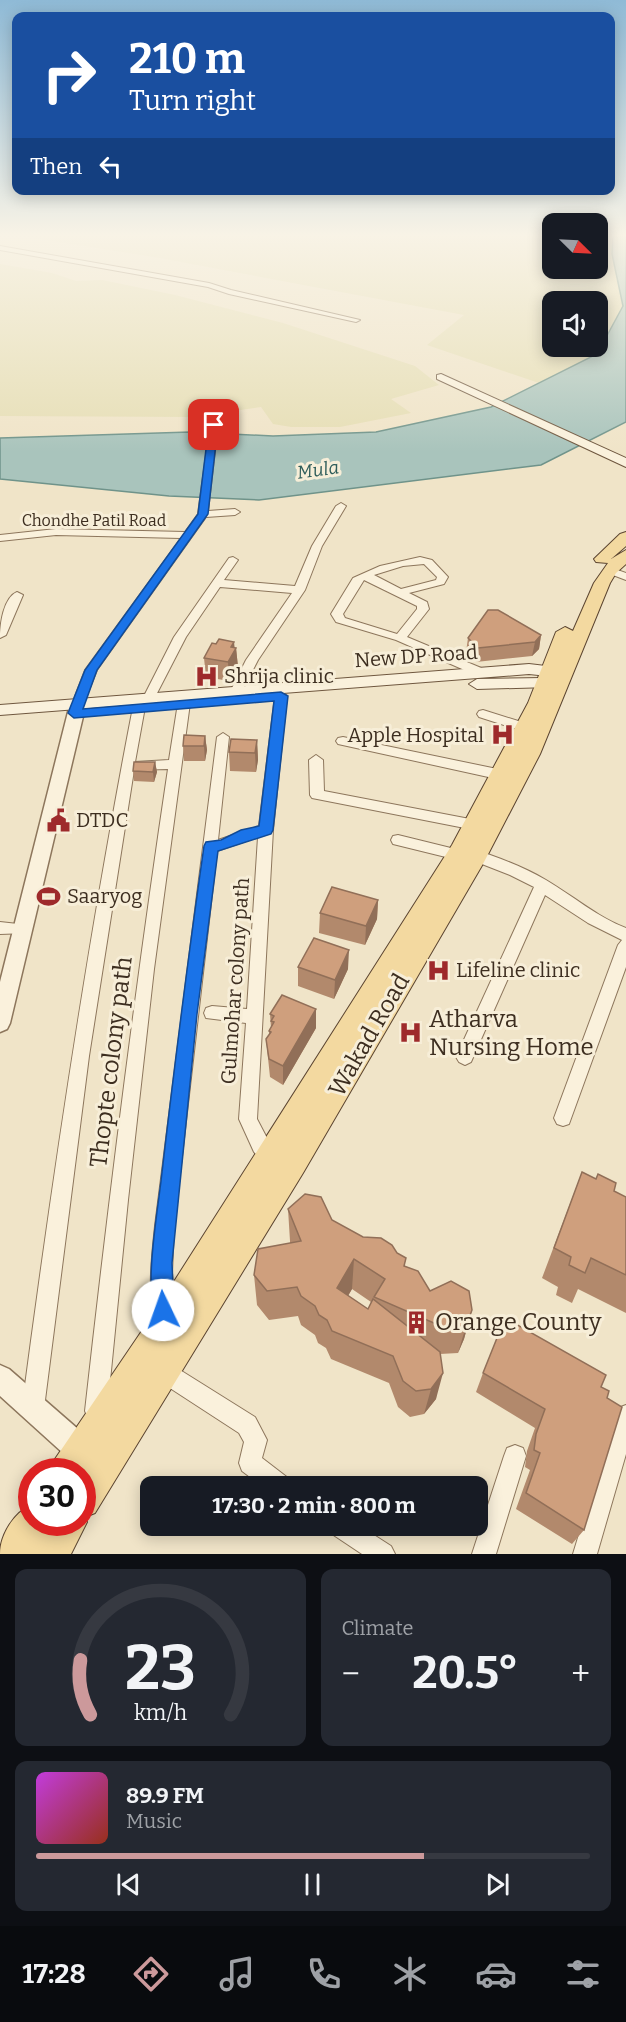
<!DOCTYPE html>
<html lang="en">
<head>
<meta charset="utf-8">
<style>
	:root { --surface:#171b24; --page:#242831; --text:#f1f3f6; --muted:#9ea1a6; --line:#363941; --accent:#cc999b }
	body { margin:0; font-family:Bitter,serif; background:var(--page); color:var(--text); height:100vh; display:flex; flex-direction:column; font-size:22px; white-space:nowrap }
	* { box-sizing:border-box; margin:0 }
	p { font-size:20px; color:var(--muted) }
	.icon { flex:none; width:33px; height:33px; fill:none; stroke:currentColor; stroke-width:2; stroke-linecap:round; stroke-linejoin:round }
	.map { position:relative; height:1554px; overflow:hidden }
	.panel { display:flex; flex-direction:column; gap:15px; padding:15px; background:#0d0f14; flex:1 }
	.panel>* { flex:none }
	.hud { position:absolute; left:12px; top:12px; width:603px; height:183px; border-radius:12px; box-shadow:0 3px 15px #0003; background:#1a4fa0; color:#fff; overflow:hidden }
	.needle { width:39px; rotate:114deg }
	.controls { position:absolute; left:542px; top:213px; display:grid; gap:12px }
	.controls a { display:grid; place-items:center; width:66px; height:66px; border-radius:12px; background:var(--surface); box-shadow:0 3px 15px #0003; font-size:30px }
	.speed { position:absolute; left:18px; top:1458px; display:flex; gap:12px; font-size:30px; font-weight:700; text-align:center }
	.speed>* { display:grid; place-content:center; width:78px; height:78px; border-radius:50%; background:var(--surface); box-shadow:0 3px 15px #0003; line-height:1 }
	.speed .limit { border:9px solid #d22; background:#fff; color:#111 }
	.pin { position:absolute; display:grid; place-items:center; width:51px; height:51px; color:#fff; margin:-26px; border-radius:12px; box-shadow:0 3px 9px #0006 }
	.me { position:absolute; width:66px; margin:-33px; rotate:357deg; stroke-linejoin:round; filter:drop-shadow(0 0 4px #0008) }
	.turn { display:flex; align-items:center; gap:21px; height:126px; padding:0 18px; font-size:27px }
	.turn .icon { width:78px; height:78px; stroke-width:2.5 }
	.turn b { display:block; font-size:42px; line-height:51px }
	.then { display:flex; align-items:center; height:57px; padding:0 18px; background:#0003; gap:12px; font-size:22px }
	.big { font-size:45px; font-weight:700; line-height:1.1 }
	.panel .widget { flex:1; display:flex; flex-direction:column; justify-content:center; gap:9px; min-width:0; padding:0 21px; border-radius:12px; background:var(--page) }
	.panel .dial { align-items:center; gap:0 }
	.dial svg { height:156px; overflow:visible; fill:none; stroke:var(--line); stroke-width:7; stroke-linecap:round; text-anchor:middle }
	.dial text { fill:var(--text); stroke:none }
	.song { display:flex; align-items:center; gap:18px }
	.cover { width:72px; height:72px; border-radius:9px; background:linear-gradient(135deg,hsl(290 70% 55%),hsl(10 70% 35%)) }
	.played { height:6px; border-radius:3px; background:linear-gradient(90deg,var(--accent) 70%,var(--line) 70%) }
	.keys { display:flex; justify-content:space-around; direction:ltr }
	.heat { display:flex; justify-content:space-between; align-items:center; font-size:33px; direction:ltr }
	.panel .tiles { flex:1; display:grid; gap:15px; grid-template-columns:1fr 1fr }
	.widget:last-child { grid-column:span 2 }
	.trip { position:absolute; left:140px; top:1476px; width:348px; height:60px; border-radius:12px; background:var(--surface); box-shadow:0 3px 15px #0003; font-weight:700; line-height:60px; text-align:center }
	.menu { display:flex; height:96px; justify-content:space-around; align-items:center; background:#090b0e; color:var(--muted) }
	.menu .icon { width:42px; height:42px }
	.menu .on { color:var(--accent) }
	.menu b { font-size:27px; color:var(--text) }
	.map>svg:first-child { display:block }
	.farmland { fill:#e6deb5; fill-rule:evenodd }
	.water { fill:#a9c4bc; stroke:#6f938a; stroke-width:1.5 }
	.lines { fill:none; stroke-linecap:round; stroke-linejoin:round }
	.minor-casing { stroke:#8d765c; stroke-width:2 }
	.tertiary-casing { stroke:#8d765c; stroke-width:3 }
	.secondary-casing { stroke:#6f573f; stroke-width:2 }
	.primary-casing { stroke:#5b4430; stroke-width:2 }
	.minor { fill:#faf1dc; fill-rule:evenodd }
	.tertiary { fill:#faf1dc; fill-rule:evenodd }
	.secondary { fill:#faf1dc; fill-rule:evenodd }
	.primary { fill:#f3d9a0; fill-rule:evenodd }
	.wall { fill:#b2896c; fill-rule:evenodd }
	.shaded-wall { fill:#916f58 }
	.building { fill:#cf9f7d; stroke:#916f58; stroke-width:1.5 }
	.route { fill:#1a73e8; stroke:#114b97; stroke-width:1.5 }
	.labels { text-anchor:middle; stroke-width:6; stroke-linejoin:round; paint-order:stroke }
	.far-street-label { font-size:16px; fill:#3d2e20; stroke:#f7eed8 }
	.far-water-label { font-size:18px; font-style:italic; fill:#2f5d5a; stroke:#f7eed8 }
	.street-label { font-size:20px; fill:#3d2e20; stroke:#f7eed8 }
	.poi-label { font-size:20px; fill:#3d2e20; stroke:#f7eed8; text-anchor:start }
	.near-poi-label { font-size:24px; fill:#3d2e20; stroke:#f7eed8; text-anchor:start }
	.near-street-label { font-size:24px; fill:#3d2e20; stroke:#f7eed8 }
</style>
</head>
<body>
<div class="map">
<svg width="626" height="1554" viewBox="0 0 626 1554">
	<rect width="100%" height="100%" fill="#f0e4c8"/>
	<path class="farmland" d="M34,235H552V268H597V235H616L625,305L600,355L542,384L427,345L464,315L160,258L27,237ZM552,302H597V346H552Z
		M0,264L52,273L76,281L102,280L175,295L283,323L415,366L439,385L391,399L411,413L340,427H291L273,424L261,407L193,417L0,416Z"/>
	<path class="water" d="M613,235H626V422L541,465L259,500L169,496L0,479V438L190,432L273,436L376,432L491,407L597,354L623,306L612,254Z"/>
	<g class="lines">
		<defs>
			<path id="minor" d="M0,246L209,283L231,290L360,320L356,322L229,294L208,287L0,250Z
				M214,422L218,425L208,511L235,509L240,512L235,515L206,517L97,670L82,707H74L72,704L85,670L181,538L56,535L0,541V535L56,529L185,532L198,514L210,425Z
				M341,503L346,506L322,546L305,590L258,660L241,693L237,694L231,690L246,660L292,593L220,587L186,637L153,701H145L143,698L174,637L229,558L233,557L238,560L224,580L295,586L312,546L336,506Z
				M420,557L432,560L448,577L444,584L409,593L427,602L429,609L407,637L486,670L488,673L486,676H478L396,640L336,622L331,614L353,578L380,566ZM424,564L437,577L436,580L401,589L374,575L403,566ZM364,580L417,606V609L397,634L345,618L343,614Z
				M609,567L626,573V580L605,572L604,570Z
				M17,592L23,595L6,635L0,638C0,625 3,598 17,592Z
				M281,692L287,696L273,830L257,1119L268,1140L279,1155L277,1161L270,1164L263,1161L254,1152L239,1119L246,1023L206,1018L204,1013L206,1008L212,1006L247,1009L258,837L217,851L174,1226L172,1273L175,1319L172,1326L165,1329L158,1326C146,1297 152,1257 155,1226L217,737L223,733L229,737L218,840L259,826L275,696Z
				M184,699L190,703L154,969L128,1200L107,1411L104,1419L96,1422L88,1419L85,1411C109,1196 136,983 168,769L134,770L89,1056L44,1408L41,1416L33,1419L25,1416L22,1408C53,1173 88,939 133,707L139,703L145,707L135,762L169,760L178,703Z
				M483,710L531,725L532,728L526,732L479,717L477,714L479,711Z
				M343,737L502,770L509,775L502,780L338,744L336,741L338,738Z
				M316,755L323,760L324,791L475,820L480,821L482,825L480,829L475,830L312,798L310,795L309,760Z
				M398,835L463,851L469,848C495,856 522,866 546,880C573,896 597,917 626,928V967L569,1124L563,1126L557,1124L554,1118L618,945L622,940L588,923L545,895L471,1062L465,1065L459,1062L456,1057L534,887L510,875L464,857L458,860L393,844L391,840L393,836Z
				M0,922L27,925L30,929L27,933L0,934Z
				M164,1360L255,1417L267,1440L262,1458L288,1478L291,1486H262L242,1471L239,1463L244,1442L239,1433L156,1379L153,1371L156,1363Z
				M626,1405V1454L597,1554H573L615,1416L618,1408Z
				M515,1445L523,1448L526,1456L496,1554H472L504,1456L507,1448Z
				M328,1526H360L391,1546L395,1554H362L332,1534Z"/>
			<path id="tertiary" d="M78,699L86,704L10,1023L7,1029L0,1032V982L70,704Z
				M0,1365L9,1369L94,1443L98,1453L94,1463L84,1467L74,1463L0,1396Z"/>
			<path id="secondary" d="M441,374L626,458V467L437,379V375Z
				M529,664L554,667L556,671L548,676L529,674L0,715V705Z
				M544,678L550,679L552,683L550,687L477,689L469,684L477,679Z"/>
			<path id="primary" d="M626,532V546L611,559L626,550V564L616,573L610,583L540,754L484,862L303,1173L95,1513L85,1517L87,1522L71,1554H0C0,1535 14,1512 32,1505V1522H82V1472H51L55,1459L154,1313L452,845L528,703L556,632L565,627L573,631L594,583L608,563L596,562L594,559L620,534Z"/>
		</defs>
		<use href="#minor" class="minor-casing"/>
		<use href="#tertiary" class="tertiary-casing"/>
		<use href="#secondary" class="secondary-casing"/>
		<use href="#primary" class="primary-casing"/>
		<use href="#minor" class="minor"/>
		<use href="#tertiary" class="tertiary"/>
		<use href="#secondary" class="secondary"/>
		<use href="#primary" class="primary"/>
	</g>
	<path class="wall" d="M541,635L539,649L532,656L476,662L466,652L468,638Z
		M234,647L236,648L238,667L229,681L206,677L204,658Z
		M205,736L207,750L205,761H184L183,746Z
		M257,740L258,760L256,772L230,771L229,752Z
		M155,762L157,772L154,782L134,781L133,771Z
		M378,900L377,919L365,945L319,933L320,913Z
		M298,967L348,969L334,999L298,986Z
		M270,1014L316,1028L283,1085L270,1077L266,1039L269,1035V1031L271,1028Z
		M582,1172L614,1191L626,1197V1313L578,1289L572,1303L556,1295L558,1287L542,1278Z
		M288,1209L332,1220L405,1266L430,1291L472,1310L464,1339L458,1353L440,1354L436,1399L424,1414L410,1417L398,1407L389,1383L331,1359L326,1348L318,1343L315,1335L301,1325L298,1316L269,1320L257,1305L254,1275L290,1243V1241ZM352,1289L371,1302L368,1309L348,1296Z
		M483,1373L601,1387L607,1398L584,1530L572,1544L516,1509L530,1470L525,1467L527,1451L535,1428L476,1392Z"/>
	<path class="shaded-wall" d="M541,635L539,649L532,656L535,642Z
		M234,642L235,651L236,648L238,667L229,681L228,662L231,647Z
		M205,736L207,750L205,761L204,746Z
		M257,740L258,760L256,772L255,753Z
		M155,762L157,772L154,782L153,772Z
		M378,900L377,919L365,945L366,926Z
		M349,950L348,969L334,999L335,980Z
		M316,1009V1028L283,1085V1066Z
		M354,1259L352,1289L335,1317L337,1288Z
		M472,1310L464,1339L458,1353L466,1326Z
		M443,1373L436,1399L424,1414L431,1389Z"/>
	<path class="building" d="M488,610H498L541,635L535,642L478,648L468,638Z
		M219,639L234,642L231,647L236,648L228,662L204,658L212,643L216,644Z
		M184,735L205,736L204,746H183Z
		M231,739L257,740L255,753L229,752Z
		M134,762H155L153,772L133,771Z
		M332,887L378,900L366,926L320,913Z
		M314,938L349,950L335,980L298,967Z
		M282,995L316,1009L283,1066L269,1059L266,1039L271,1032L269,1031L274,1022L271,1021L274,1016L270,1014Z
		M582,1172L596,1179L598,1174L616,1183L614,1191L626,1197V1275L591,1258L585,1273L569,1265L571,1257L554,1248Z
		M305,1194L321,1197L332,1220L363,1237L381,1238L392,1245L397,1253L406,1258L404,1266L418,1271L430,1291L451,1281L469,1291L472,1310L466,1326L443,1327L374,1297L385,1279L354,1259L337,1288L368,1309L373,1299L440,1352L443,1373L431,1389L416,1391L403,1381L393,1356L332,1331L327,1320L319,1315L315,1306L301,1296L297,1287L267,1291L254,1275L258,1249L301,1241L288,1209Z
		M505,1318L606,1375L601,1387L609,1391L607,1398L622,1407L584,1530L526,1493L540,1453L534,1450L536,1434L545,1409L483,1373Z"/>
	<linearGradient id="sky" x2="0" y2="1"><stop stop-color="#8fbad6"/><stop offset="0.52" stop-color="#f8f3e6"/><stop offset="1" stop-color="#f8f3e6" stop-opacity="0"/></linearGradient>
	<rect width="626" height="452" fill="url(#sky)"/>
	<path class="route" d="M214,423L218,425L208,514L97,670L83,709L281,692L288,696L273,830L271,834L218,851L197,1014L172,1263L174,1310L171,1318L163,1321L156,1318C144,1288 157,1215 161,1181C174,1069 188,958 204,846L206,842L221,840L241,830L259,826L274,701L74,718L68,713L85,670L198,514L209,425Z"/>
	<defs>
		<symbol id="hospital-bare" viewBox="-9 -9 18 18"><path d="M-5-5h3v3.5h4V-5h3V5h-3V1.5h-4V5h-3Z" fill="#9e2a2b" stroke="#f7eed8" stroke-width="2.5" paint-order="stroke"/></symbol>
		<symbol id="civic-bare" viewBox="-9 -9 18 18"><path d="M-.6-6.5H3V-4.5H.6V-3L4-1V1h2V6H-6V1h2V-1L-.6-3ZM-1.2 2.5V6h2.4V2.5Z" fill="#9e2a2b" stroke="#f7eed8" stroke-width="2.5" paint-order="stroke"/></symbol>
		<symbol id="stadium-bare" viewBox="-9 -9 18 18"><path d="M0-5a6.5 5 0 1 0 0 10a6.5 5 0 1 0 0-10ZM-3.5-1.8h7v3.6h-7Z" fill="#9e2a2b" stroke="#f7eed8" stroke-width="2.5" paint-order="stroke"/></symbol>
		<symbol id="building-bare" viewBox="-9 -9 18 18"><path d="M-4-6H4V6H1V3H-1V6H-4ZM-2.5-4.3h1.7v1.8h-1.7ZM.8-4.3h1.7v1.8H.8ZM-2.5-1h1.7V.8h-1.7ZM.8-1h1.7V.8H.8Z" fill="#9e2a2b" stroke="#f7eed8" stroke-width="2.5" paint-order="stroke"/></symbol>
	</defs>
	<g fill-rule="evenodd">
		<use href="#hospital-bare" x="190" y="660" width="33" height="33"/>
		<use href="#hospital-bare" x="486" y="718" width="33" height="33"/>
		<use href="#civic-bare" x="42" y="804" width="33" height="33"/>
		<use href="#stadium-bare" x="32" y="880" width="33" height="33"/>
		<use href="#hospital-bare" x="422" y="954" width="33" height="33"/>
		<use href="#hospital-bare" x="394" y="1016" width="33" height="33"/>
		<use href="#building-bare" x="400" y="1306" width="33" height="33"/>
	</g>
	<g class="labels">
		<g class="far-street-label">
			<text x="94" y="526">Chondhe Patil Road</text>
		</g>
		<g class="far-water-label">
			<text transform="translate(318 470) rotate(-8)" y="6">Mula</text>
		</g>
		<g class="street-label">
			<text transform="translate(416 656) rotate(-4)" y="7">New DP Road</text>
			<text transform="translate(235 981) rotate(-86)" y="7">Gulmohar colony path</text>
		</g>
		<g class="poi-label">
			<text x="224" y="683">Shrija clinic</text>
			<text x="484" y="742" text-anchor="end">Apple Hospital</text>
			<text x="76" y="827">DTDC</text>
			<text x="67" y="903">Saaryog</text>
			<text x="456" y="977">Lifeline clinic</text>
		</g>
		<g class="near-poi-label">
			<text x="429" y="1027">Atharva<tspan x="429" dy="28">Nursing Home</tspan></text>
			<text x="435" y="1330">Orange County</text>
		</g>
		<g class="near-street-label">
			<text transform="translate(369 1035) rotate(-60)" y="8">Wakad Road</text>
			<text transform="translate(111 1062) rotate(-83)" y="8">Thopte colony path</text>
		</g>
	</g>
</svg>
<div class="controls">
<a><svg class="needle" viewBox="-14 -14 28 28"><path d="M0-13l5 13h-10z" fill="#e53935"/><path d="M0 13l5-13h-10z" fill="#9ea1a6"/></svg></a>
<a><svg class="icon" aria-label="sound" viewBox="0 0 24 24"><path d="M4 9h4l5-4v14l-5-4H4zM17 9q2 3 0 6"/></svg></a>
</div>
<div class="speed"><div class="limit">30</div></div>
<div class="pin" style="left:214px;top:425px;background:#d93025"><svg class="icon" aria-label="arrive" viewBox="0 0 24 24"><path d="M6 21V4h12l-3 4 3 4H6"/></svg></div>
<svg class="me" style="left:163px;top:1310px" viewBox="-20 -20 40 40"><circle r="19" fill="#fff"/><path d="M0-13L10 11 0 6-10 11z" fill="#1a73e8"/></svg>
<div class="trip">17:30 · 2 min · 800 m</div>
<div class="hud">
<div class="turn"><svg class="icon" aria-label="right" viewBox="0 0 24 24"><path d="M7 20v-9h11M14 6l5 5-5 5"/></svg><div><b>210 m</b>Turn right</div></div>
<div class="then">Then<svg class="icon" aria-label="left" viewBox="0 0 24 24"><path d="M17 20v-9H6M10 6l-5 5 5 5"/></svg></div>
</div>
</div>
<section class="panel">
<div class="tiles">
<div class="widget dial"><svg viewBox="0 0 100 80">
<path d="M14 69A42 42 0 1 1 86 69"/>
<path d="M14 69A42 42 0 0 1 9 41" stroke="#cc999b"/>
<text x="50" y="56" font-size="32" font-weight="700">23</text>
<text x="50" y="72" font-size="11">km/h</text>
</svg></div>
<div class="widget"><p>Climate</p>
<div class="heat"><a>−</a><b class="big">20.5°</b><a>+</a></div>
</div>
<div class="widget">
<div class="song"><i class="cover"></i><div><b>89.9 FM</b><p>Music</p></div></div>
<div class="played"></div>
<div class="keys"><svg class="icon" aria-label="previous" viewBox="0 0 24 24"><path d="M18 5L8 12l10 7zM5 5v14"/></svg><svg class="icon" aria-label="pause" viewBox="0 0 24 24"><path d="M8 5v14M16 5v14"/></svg><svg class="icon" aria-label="next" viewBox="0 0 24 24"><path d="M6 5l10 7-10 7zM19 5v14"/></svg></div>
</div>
</div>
</section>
<nav class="menu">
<b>17:28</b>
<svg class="icon on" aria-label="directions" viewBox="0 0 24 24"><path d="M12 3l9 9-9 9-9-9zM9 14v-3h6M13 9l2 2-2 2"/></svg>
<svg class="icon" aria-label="music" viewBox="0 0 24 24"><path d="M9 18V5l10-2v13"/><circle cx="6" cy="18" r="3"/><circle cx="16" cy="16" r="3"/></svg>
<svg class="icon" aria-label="phone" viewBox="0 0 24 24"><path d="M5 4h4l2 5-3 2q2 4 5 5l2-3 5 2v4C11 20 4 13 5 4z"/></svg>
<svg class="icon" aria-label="climate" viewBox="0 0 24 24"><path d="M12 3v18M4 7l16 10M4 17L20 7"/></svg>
<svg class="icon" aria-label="car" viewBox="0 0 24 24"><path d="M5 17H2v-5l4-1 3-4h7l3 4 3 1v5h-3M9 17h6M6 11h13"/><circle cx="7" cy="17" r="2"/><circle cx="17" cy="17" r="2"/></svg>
<svg class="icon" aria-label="filters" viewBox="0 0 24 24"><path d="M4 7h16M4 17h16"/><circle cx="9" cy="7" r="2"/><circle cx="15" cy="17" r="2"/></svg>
</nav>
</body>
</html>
